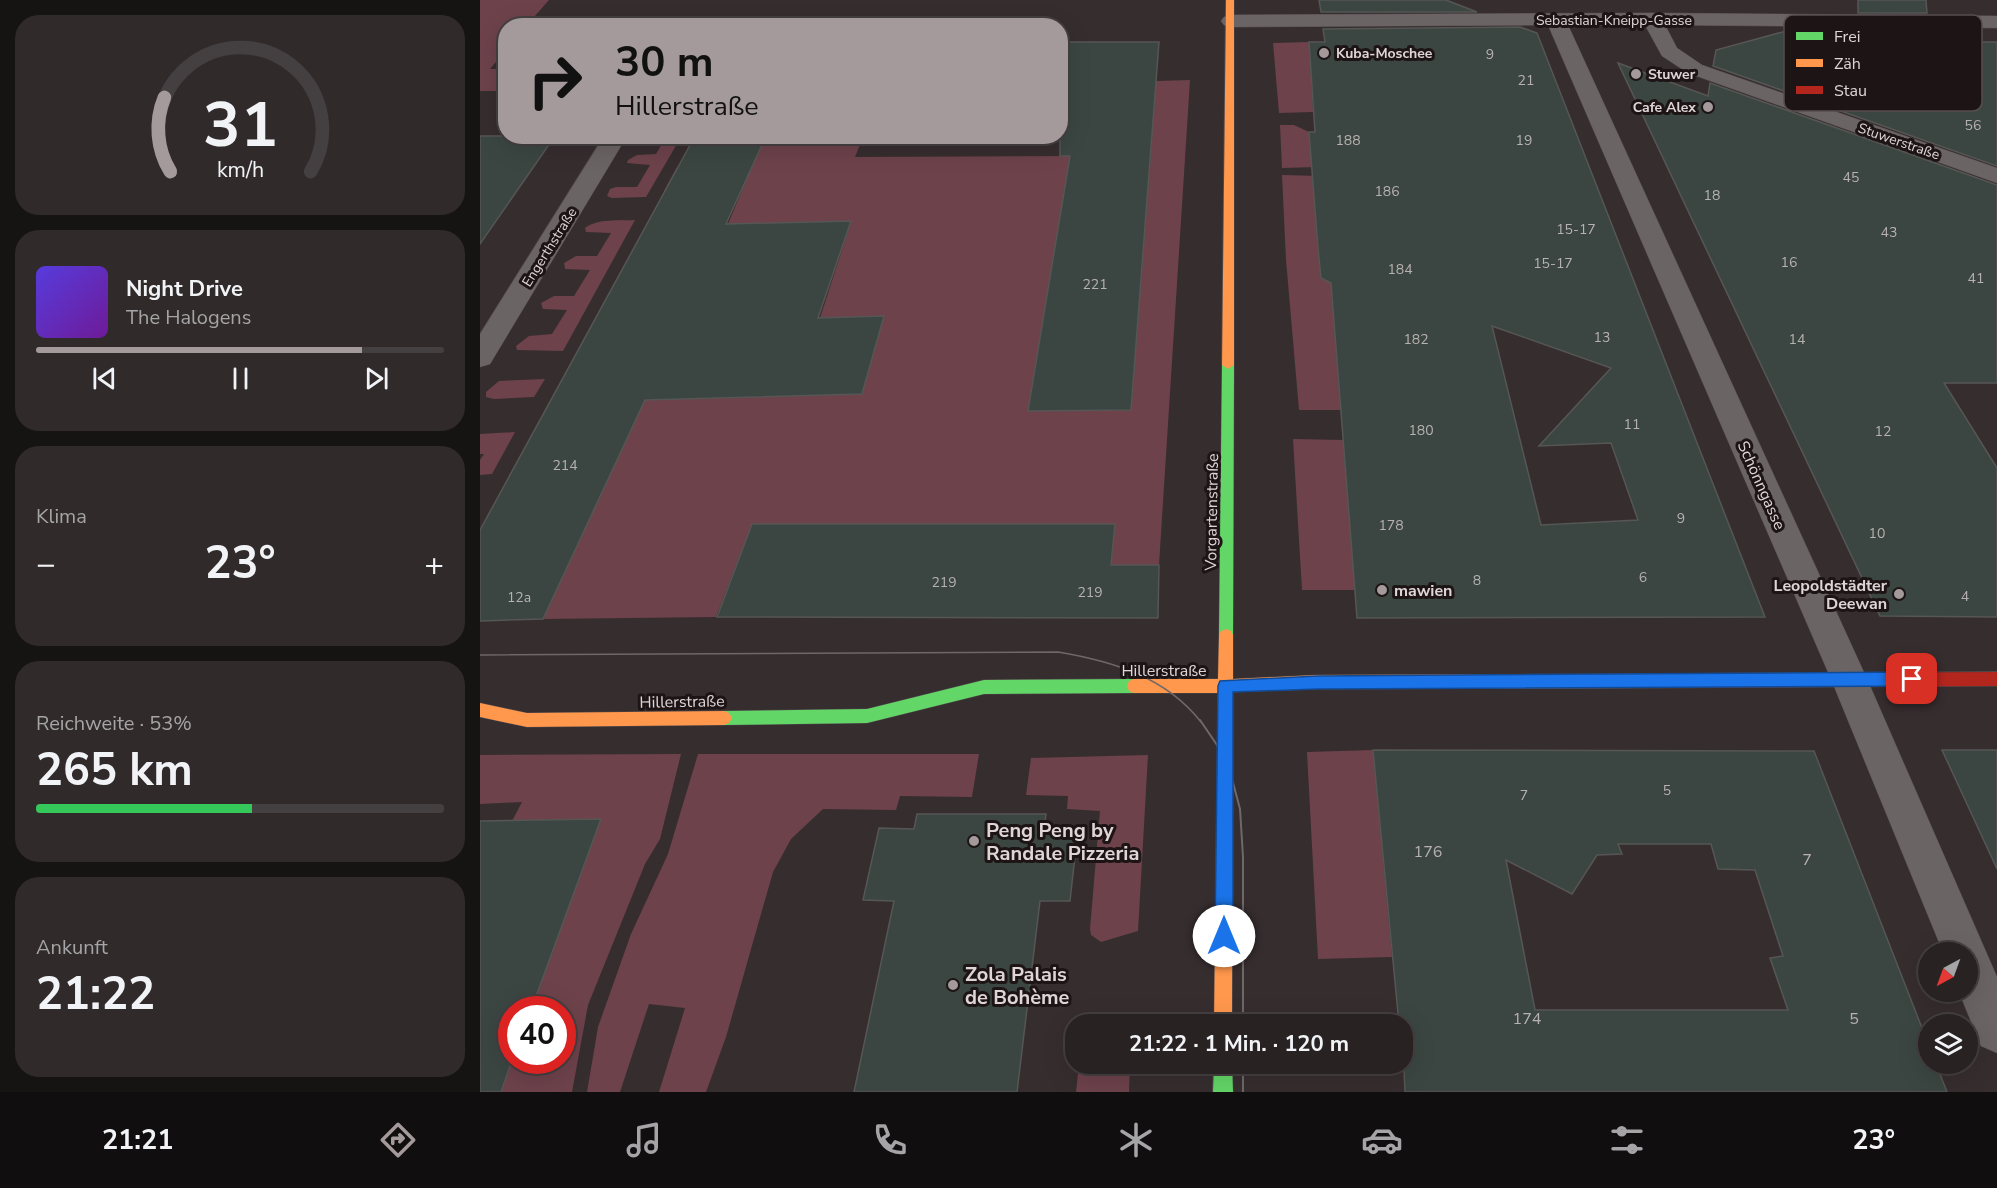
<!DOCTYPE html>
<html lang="de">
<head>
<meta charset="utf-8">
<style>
	:root { --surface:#282223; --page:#302a2b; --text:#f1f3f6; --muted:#a5a4a6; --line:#443f41; --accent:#a49a9c }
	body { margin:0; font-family:"Nunito Sans",sans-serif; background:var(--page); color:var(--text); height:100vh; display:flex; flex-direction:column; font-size:22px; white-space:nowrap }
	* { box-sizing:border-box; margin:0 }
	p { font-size:20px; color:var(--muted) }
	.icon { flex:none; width:33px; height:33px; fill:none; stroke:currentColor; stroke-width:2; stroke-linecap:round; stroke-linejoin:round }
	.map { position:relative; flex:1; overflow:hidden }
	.details { display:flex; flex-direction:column; gap:15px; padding:15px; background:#161313; width:480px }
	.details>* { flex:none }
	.banner { position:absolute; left:18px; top:18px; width:570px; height:126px; border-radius:24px; box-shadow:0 6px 24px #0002,0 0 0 2px var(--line); background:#a49a9c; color:#111; overflow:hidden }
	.needle { width:39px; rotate:221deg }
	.buttons { position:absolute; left:1438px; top:942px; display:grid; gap:12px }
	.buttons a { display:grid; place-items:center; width:60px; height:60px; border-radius:50%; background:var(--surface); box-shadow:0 6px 24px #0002,0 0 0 2px var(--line); font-size:30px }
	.speed { position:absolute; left:18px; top:996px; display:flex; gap:12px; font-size:30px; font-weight:700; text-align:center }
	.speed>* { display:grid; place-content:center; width:78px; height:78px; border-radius:50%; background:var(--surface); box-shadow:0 6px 24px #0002,0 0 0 2px var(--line); line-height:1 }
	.speed .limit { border:9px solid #d22; background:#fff; color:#111 }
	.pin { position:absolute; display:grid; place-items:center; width:51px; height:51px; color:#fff; margin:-26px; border-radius:12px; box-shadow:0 3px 9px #0006 }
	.me { position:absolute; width:66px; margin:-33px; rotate:0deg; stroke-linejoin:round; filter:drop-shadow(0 0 4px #0008) }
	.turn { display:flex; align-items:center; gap:21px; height:126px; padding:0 18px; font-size:27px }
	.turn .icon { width:78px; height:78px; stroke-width:2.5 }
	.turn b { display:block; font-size:42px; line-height:51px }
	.big { font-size:45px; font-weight:700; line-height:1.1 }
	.details .tile { flex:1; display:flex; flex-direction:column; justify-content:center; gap:9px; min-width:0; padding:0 21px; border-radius:24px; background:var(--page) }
	.details .dial { align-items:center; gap:0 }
	.dial svg { height:156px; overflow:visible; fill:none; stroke:var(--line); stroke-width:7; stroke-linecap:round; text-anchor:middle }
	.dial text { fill:var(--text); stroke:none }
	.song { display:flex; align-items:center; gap:18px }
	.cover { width:72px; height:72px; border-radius:9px; background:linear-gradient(135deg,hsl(250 70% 55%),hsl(280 70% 35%)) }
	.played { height:6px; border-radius:3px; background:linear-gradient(90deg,var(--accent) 80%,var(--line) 80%) }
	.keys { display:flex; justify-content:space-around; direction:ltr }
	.heat { display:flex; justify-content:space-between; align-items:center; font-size:33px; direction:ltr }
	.charge { height:9px; border-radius:4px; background:linear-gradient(90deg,#34c759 53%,var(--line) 0) }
	.trip { position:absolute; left:585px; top:1014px; width:348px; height:60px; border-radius:24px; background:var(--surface); box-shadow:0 6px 24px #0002,0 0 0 2px var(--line); font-weight:700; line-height:60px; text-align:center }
	.menu { display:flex; height:96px; justify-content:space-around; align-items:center; background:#100e0e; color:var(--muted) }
	.menu .icon { width:42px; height:42px }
	.menu .on { color:var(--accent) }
	.menu b { font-size:27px; color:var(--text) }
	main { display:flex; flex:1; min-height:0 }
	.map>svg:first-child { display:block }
	.green { fill:#6d424b }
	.building { fill:#3b4642; stroke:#565655; stroke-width:1.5; fill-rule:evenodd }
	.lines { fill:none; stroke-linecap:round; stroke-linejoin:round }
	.street-casing { stroke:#534b4d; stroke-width:1 }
	.fast-casing { stroke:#534b4d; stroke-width:1 }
	.slow-casing { stroke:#534b4d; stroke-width:1 }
	.jam-casing { stroke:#534b4d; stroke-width:1 }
	.street { fill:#6b6465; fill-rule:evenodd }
	.fast { fill:#63d668; fill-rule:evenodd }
	.slow { fill:#ff974d; fill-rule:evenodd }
	.jam { fill:#b3261e; fill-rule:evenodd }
	.tram-far1 { stroke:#6e6869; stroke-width:1.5 }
	.tram { stroke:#6e6869; stroke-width:2 }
	.route { fill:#1a73e8; stroke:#114b97; stroke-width:1.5 }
	.poi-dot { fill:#a49a9c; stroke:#1c1415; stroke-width:2 }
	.labels { text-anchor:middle; stroke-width:6; stroke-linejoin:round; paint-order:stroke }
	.far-street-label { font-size:14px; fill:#e0d5d6; stroke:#1c1415 }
	.far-poi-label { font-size:14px; font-weight:bold; fill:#e0d5d6; stroke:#1c1415; text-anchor:start }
	.number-label { font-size:14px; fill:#b7b1b1 }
	.street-label { font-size:16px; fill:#e0d5d6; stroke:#1c1415 }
	.poi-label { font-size:16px; font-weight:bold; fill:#e0d5d6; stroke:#1c1415; text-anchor:end }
	.near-number-label { font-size:16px; fill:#b7b1b1 }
	.near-poi-label { font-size:20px; font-weight:bold; fill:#e0d5d6; stroke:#1c1415; text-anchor:start }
	.key { fill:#1c1415; stroke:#574e4f; stroke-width:1.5 }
	.key-label { font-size:16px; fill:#e0d5d6 }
</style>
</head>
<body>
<main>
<section class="details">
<div class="tile dial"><svg viewBox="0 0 100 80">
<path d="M14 69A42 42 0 1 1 86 69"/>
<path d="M14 69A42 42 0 0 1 11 31" stroke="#a49a9c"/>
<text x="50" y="56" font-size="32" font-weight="700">31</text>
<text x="50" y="72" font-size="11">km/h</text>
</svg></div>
<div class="tile">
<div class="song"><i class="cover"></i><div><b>Night Drive</b><p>The Halogens</p></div></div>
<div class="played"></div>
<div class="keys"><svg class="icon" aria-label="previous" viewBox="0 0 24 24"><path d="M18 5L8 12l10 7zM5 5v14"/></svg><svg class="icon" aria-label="pause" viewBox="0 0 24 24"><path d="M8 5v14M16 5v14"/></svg><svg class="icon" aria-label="next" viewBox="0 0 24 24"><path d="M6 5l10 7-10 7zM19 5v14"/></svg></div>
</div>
<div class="tile"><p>Klima</p>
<div class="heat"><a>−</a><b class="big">23°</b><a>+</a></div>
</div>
<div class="tile"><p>Reichweite · 53%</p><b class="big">265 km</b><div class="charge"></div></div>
<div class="tile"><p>Ankunft</p><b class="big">21:22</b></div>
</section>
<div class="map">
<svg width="1517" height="1092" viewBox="0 0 1517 1092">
	<rect width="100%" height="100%" fill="#362d2f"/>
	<path class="green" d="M0,0H69L47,25L26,26L25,51L10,69H25V91H0Z
		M829,42L833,112L799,113L793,43Z
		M710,80L679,565H631L635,524H272L236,617L63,619L165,400L382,393L403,316L340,318L371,222L248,224L263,188L184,191L197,167L273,165L286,136L383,137L375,157L590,156L548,411L651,410L676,81Z
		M800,125H814L829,132L830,148L839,167L802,168Z
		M186,137H201L166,197L132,198L127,196L130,189L136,187H157L170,165L147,163L148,160L157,155L176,154Z
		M802,175L840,176L847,243L838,248L841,278L851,283L862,410H819L806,260Z
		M155,220L83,351L37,350L36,346L49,336L72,334L87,310L63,309L61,303L74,296H94L110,270L85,269L84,263L96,256H117L131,233L106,232L105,228C118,218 139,221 155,220Z
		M65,379L54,397L14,399L6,397V392L19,381Z
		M35,432L12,474L0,475V460L4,454H0V434Z
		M813,439L864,440L875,590H822Z
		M893,750L912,957L838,959L827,752Z
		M201,754L180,839L165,864L108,1005L92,1092H21L32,1061L82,1060V1010L51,1009L121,819L32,821L42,802L0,804V755Z
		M218,754H499L492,797L420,796L416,810L343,809L311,839L293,872L246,1037L226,1092H179L205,1008L169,1004L140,1092H107L118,1027L151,934L188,854Z
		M668,755L658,931L621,942L611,935L610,929L620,811L587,809L588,796L546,795L551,758Z
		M599,1064H650L649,1092H596Z"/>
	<path class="building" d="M839,0H966L997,12H841Z
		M1378,0H1446L1447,13H1378Z
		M1040,27L1057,33L1285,617L877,618L851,283L841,278L838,248L829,132H835L829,42H845L843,29ZM1012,326L1131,368L1059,446L1131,443L1158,520L1061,525Z
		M1317,28L1448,30L1449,42H1517V166L1233,66L1236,50Z
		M580,42H679L651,410L548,411L590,156H580Z
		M1138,63L1228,96L1230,83L1517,185V383H1464L1517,468V617L1400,616Z
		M0,136H75L0,244Z
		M215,136H286L246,224L371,221L338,318L404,316L382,394L165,400L63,619L0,621V530Z
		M272,524H635L631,565H679L678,618L237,617Z
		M893,750L1334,751L1449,1046V1064H1456L1467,1092H925L922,1024H919ZM1138,844H1231L1238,869L1275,870L1303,956L1290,958L1308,1010H1055L1026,860L1092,894L1117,855L1142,854Z
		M1462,750H1517V869Z
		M437,814H566L564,828L598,829L590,901H560L537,1092H374L414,901L383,900L399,828L434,829Z
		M121,819L51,1010H32V1060L21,1092H0V821Z"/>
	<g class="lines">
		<defs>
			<path id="street" d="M1172,13L1517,16V28L1185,25L1197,48L1222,65L1517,168V183L1208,73L1182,56L1165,25H1088L1387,679L1517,977V1053L1501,1046L1479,992H1488V952H1463L1351,679L1068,25L751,27L744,25L741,21L744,17L751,15Z
				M207,17L214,19L217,23L215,26L42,24L45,20L52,18Z
				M124,136H147L10,364L0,367V334Z"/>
			<path id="fast" d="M748,361L754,365L753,635L751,639L746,641L741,639L739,635L742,365Z
				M654,679L659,681L661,686L659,691L654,693L504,694L387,723L244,725L239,723L236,718L239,713L244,711L387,709L504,680Z
				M734,1064H752L753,1092H733Z"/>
			<path id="slow" d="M746,0H754V365L748,369L742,365Z
				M746,629L751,631L753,635V679L836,675L1162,674L1167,676L1169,681L1167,686L1162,688L836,689L753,692L752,1024H734L738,693H654L649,691L647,686L649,681L654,679H738L739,635L741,631Z
				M0,703L47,713L244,711L249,713L252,718L249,723L244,725L47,727L0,717Z"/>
			<path id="jam" d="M1517,672V686L1162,688L1157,686L1155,681L1157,676L1162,674Z"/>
		</defs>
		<use href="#street" class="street-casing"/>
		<use href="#fast" class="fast-casing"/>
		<use href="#slow" class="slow-casing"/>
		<use href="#jam" class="jam-casing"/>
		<use href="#street" class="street"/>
		<use href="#fast" class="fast"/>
		<use href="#slow" class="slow"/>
		<use href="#jam" class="jam"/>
		<path class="tram-far1" d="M0,655L578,652C632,661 686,677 721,722"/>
		<path class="tram" d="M720,720L737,745L751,775L760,809L763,857V1024
			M763,1064V1092"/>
	</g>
	<path class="route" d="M1432,672L1438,674L1440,679L1438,684L1432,686L837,689L753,692V936L750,942L744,945L738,942L735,936L738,686L740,681L837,676Z"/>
	<g class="poi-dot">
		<circle cx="844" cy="53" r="6"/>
		<circle cx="1156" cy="74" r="6"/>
		<circle cx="1228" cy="107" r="6"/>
		<circle cx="902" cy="590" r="6"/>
		<circle cx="1419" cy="594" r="6"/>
		<circle cx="494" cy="841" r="6"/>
		<circle cx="473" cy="985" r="6"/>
	</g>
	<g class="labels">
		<g class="far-street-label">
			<text x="1134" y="25">Sebastian-Kneipp-Gasse</text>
			<text transform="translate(1419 141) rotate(19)" y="5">Stuwerstraße</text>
			<text transform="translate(69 247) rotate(-58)" y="5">Engerthstraße</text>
		</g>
		<g class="far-poi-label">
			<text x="856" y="58">Kuba-Moschee</text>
			<text x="1168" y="79">Stuwer</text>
			<text x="1216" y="112" text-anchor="end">Cafe Alex</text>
		</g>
		<g class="number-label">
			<text x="1010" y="59">9</text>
			<text x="1046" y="85">21</text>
			<text x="1493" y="130">56</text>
			<text x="868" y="145">188</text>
			<text x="1044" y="145">19</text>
			<text x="1371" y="182">45</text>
			<text x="907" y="196">186</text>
			<text x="1232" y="200">18</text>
			<text x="1096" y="234">15-17</text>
			<text x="1409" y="237">43</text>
			<text x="1309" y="267">16</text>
			<text x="1073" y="268">15-17</text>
			<text x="920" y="274">184</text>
			<text x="1496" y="283">41</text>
			<text x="615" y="289">221</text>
			<text x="1122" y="342">13</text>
			<text x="936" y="344">182</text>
			<text x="1317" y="344">14</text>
			<text x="1152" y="429">11</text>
			<text x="941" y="435">180</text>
			<text x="1403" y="436">12</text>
			<text x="85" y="470">214</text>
			<text x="1201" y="523">9</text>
			<text x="911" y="530">178</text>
			<text x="1397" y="538">10</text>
			<text x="1163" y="582">6</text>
			<text x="997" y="585">8</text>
			<text x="464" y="587">219</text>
			<text x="610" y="597">219</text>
			<text x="1485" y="601">4</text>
			<text x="39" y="602">12a</text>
			<text x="1187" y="795">5</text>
			<text x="1044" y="800">7</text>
		</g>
		<g class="street-label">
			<text transform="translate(1282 485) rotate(66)" y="6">Schönngasse</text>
			<text transform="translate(731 512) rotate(-89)" y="6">Vorgartenstraße</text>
			<text x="684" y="676">Hillerstraße</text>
			<text transform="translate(202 701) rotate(-1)" y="6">Hillerstraße</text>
		</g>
		<g class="poi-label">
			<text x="1407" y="591">Leopoldstädter<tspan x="1407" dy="18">Deewan</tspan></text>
			<text x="914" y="596" text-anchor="start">mawien</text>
		</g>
		<g class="near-number-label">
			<text x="948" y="857">176</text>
			<text x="1327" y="865">7</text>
			<text x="1047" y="1024">174</text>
			<text x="1374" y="1024">5</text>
		</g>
		<g class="near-poi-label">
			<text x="506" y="837">Peng Peng by<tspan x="506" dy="23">Randale Pizzeria</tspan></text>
			<text x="485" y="981">Zola Palais<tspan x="485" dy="23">de Bohème</tspan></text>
		</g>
	</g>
	<rect x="1304" y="15" width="198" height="96" rx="9" class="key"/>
	<rect x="1316" y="32" width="27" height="8" fill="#63d668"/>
	<rect x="1316" y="59" width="27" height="8" fill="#ff974d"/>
	<rect x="1316" y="86" width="27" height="8" fill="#b3261e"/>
	<g class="key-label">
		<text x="1354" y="42">Frei</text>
		<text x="1354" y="69">Zäh</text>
		<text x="1354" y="96">Stau</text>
	</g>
</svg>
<div class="buttons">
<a><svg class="needle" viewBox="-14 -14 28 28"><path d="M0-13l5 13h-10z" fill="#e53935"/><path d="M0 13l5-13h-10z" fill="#a5a4a6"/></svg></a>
<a><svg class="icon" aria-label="layers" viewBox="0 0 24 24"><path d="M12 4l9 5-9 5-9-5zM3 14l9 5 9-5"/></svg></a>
</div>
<div class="speed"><div class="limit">40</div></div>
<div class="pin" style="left:1432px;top:679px;background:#d93025"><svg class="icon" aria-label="arrive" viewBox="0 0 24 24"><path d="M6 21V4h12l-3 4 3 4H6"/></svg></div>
<svg class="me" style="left:744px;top:936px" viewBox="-20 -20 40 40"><circle r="19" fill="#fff"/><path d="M0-13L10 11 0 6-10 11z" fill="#1a73e8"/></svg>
<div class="trip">21:22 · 1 Min. · 120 m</div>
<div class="banner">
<div class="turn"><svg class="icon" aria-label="right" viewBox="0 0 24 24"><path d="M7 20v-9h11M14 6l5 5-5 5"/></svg><div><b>30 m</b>Hillerstraße</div></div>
</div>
</div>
</main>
<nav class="menu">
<b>21:21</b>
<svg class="icon on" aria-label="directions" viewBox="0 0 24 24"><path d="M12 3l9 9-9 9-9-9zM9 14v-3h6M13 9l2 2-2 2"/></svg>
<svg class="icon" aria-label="music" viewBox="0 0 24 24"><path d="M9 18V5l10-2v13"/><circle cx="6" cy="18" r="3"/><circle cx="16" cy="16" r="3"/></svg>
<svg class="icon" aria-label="phone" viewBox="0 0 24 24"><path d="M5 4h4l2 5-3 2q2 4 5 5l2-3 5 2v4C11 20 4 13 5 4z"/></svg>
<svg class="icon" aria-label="climate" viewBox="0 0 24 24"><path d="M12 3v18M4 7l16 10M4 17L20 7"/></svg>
<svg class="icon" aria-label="car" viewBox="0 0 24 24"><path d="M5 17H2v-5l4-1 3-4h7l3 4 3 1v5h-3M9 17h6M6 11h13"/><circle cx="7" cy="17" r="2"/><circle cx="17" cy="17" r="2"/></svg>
<svg class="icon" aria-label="filters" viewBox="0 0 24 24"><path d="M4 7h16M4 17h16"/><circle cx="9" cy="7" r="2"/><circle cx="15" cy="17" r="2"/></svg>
<b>23°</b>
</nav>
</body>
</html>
